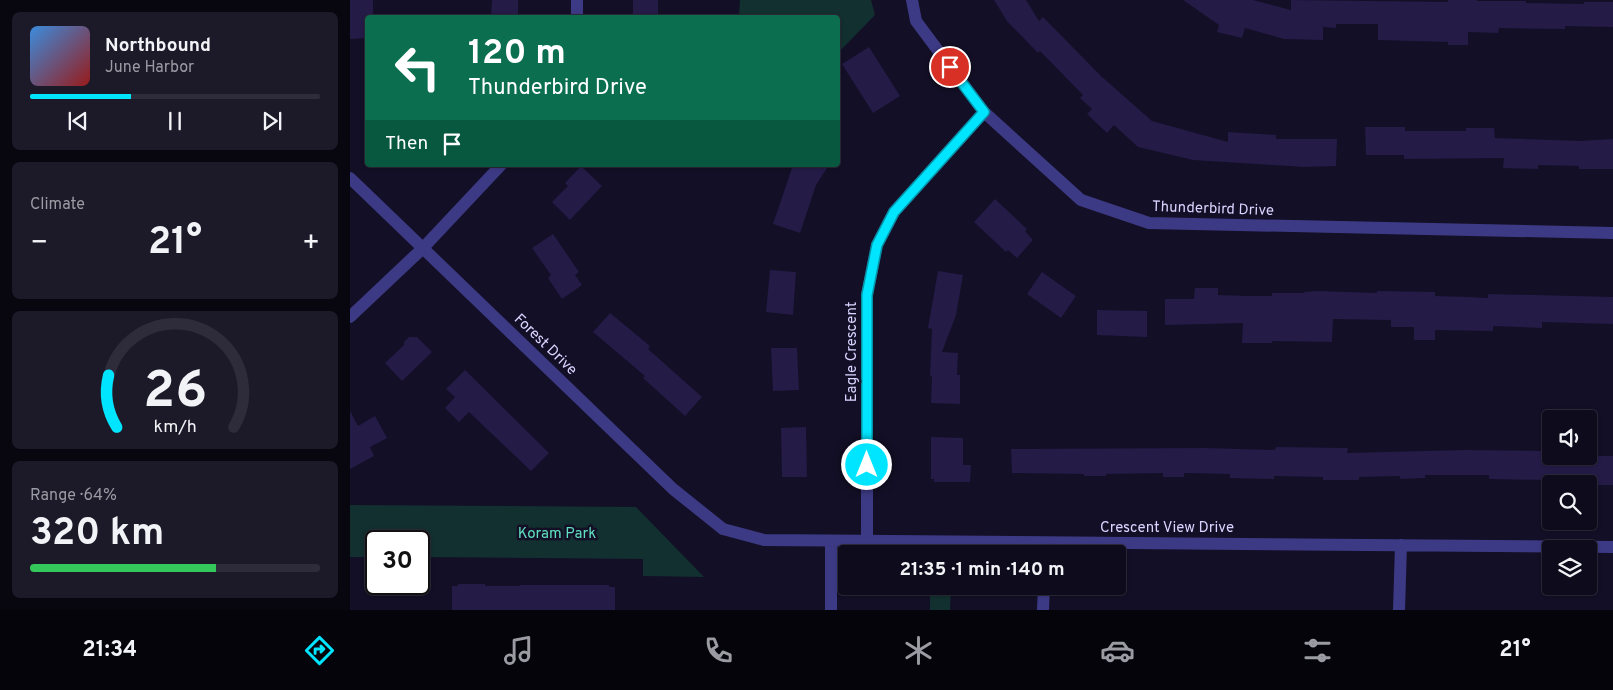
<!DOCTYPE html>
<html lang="en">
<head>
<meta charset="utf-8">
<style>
	:root { --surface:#0e0b1c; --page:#1c1929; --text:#f1f3f6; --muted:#9b9ba3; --line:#2e2b3b; --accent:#00e5ff }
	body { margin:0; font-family:Overpass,sans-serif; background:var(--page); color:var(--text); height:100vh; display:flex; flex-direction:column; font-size:19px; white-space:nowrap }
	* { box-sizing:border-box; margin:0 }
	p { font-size:16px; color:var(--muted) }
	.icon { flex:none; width:28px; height:28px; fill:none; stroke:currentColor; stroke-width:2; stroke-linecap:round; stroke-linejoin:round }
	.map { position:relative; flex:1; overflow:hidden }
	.side { display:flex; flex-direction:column; gap:12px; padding:12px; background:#08060f; width:350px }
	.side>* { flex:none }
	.guide { position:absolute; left:15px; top:15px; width:475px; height:152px; border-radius:5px; box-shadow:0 1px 4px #0004,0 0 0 1px var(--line); background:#0b6e4f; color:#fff; overflow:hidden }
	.buttons { position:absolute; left:1192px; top:410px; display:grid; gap:10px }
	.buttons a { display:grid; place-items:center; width:55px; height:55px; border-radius:5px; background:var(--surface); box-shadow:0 1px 4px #0004,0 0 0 1px var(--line); font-size:25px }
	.speed { position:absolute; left:15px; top:530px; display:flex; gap:10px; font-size:25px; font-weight:700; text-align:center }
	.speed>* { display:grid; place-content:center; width:65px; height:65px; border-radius:50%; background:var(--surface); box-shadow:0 1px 4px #0004,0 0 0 1px var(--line); line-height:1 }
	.speed .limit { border:2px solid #111; border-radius:8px; background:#fff; color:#111 }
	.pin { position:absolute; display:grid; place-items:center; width:42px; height:42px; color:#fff; margin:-21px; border:2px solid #fff; border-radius:50%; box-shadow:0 1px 5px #0007 }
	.me { position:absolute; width:55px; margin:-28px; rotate:0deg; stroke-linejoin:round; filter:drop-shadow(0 0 4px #0008) }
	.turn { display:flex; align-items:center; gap:18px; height:105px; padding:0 20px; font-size:22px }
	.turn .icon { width:65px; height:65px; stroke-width:2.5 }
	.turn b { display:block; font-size:35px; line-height:42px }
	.then { display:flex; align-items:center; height:48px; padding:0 20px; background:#0003; gap:10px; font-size:19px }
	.big { font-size:38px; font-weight:700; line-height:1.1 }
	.side .tile { flex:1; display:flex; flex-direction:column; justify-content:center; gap:8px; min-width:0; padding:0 18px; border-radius:8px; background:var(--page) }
	.side .dial { align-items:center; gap:0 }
	.dial svg { height:130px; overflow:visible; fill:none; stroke:var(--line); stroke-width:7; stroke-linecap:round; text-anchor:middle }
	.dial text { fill:var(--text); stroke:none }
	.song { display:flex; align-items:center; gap:15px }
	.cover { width:60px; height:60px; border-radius:8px; background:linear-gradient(135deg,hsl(210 70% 55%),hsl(0 70% 35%)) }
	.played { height:5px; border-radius:2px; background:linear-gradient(90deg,var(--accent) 35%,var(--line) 35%) }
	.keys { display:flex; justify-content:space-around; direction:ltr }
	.heat { display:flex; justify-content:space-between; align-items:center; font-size:28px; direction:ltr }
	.charge { height:8px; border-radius:4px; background:linear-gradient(90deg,#34c759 64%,var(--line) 0) }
	.trip { position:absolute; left:488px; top:545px; width:288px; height:50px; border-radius:5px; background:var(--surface); box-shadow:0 1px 4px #0004,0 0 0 1px var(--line); font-weight:700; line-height:50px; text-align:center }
	.dock { display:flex; height:80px; justify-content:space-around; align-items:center; background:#06040b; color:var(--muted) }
	.dock .icon { width:35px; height:35px }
	.dock .active { color:var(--accent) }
	.dock b { font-size:22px; color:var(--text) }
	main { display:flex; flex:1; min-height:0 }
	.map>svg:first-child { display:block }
	.green { fill:#12302f }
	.building { fill:#241b47 }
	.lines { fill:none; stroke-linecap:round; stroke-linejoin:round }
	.service { stroke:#3d3a85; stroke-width:12 }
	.minor { stroke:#3d3a85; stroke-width:12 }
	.route-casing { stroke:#0095a6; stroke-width:12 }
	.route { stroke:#00e5ff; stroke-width:9 }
	.labels { text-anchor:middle; stroke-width:5; stroke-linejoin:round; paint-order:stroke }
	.street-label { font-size:15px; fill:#d9d4ff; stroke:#130f26 }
	.park-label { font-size:15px; fill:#5fe0c0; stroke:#130f26 }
</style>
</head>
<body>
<main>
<section class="side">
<div class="tile">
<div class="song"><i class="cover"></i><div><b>Northbound</b><p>June Harbor</p></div></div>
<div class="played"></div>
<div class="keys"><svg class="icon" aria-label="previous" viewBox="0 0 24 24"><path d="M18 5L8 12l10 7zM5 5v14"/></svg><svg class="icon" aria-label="pause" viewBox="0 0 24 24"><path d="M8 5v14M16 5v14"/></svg><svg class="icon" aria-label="next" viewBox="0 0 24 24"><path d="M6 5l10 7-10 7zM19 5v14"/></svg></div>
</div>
<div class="tile"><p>Climate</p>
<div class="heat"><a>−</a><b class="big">21°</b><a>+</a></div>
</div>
<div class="tile dial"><svg viewBox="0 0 100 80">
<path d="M14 69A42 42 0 1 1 86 69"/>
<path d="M14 69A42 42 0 0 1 9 37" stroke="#00e5ff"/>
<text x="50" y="56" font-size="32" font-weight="700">26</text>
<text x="50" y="72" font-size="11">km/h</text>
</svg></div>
<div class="tile"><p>Range · 64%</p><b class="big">320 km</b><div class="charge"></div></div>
</section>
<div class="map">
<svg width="1263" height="610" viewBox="0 0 1263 610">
	<rect width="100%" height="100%" fill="#130f26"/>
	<path class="green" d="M390,0H521L525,15L488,53V18L389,17Z
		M0,505L286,507L354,577L293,576V559L69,557V541H26V557H0Z
		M580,586H601L600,610H580Z"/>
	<path class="building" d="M0,0H23V18H18V38L0,39Z
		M142,0H168V18H141Z
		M283,0H308V18H283Z
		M644,0H676L689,21L693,17L751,76L802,121L878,142V132L926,135V139H987L986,166L954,167L843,160L788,147L764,125L757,133L737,114L742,109L730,98L733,95L690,51L688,53L657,21Z
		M833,0H903L941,10V0L1098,2V0H1127V1H1176V3L1234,4V2H1263V27L1215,26V29L1149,28L1148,33L1118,32V45H1098V42L1028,40V24H986V28L973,27V40L934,39L895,28L892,38L867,32L869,25Z
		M519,47L550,96L523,113L492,64Z
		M1015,127H1055V131H1116V128H1144L1145,138L1229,141L1263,139V169H1229V166L1188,165V169L1153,168L1154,158L1054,159V155H1016Z
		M443,165H479L466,185L450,233L423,224Z
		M231,166L252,186L220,220L202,202L218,186L215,183Z
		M645,199L677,229L675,231L683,240L667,258L658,250L656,252L624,222Z
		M203,234L229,272L225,275L232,285L212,299L198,278L201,275L182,248Z
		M420,270L446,272L443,315L416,312Z
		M588,271L613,275L606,315L592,352L608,353L607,375H610V404L581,403L582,376H580L582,329L578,328Z
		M692,272L726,296L711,318L677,294Z
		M845,288H868V295L897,296H922V293H954V292L966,291L1027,293V291L1085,292V296L1119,297L1138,298V294L1263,297V324L1192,322V328L1143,326V331L1085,330V340H1064V327H1041V320L983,319L982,342L922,341V343H892L893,323L815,325V299H844Z
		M747,310L797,311V337L747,335Z
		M260,313L300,346L298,349L352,397L335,416L293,378L295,376L243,332Z
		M59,337H67L82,352L52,381L35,363L54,345V342Z
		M421,348H447L449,390L423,391Z
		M115,370L199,453L181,471L119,412L109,422L95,408L105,397L96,389Z
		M0,411L8,426L25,416L37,438L20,447L24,456L0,469Z
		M456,427L457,477H432L431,428Z
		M581,437L613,438V465H621L620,482H584V479H581Z
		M926,447L998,448L997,453L1115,450L1201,451V456H1263V485H1246V477L1221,476H1196V480L1139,479V475H1075V478L1050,479V476L1009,477V480H973V477L924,476V479L880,478V474L834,473V477H813V473L756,474V476H734V474L662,473L661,449L855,448L925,450Z
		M108,584H135V586H170V585H259V587H265V610H102V586H108Z"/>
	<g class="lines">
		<path class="service" d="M481,541V610
			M695,554V543
			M693,610L694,586"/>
		<path class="minor" d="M562,0L566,21L634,112L731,200L799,223L1263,233
			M227,18V0
			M0,178L323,489L373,529L414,540L1263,547
			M0,317L73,248L151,165
			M517,541V295L527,245L544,212L634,112
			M1049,610L1051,545"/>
	</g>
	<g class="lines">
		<defs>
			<path id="route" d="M517,465V295L527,245L544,212L634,112L600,67"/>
		</defs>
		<use href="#route" class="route-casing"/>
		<use href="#route" class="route"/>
	</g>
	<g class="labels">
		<g class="street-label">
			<text transform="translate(863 208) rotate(2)" y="5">Thunderbird Drive</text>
			<text transform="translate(196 344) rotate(44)" y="5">Forest Drive</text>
			<text transform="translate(501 352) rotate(-90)" y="5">Eagle Crescent</text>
			<text x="817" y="532">Crescent View Drive</text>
		</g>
		<g class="park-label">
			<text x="207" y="538">Koram Park</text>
		</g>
	</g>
</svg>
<div class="buttons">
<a><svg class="icon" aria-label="sound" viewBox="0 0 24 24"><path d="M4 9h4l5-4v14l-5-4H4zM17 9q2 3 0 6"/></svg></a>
<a><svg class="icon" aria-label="search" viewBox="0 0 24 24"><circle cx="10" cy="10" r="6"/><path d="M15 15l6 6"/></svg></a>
<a><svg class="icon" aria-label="layers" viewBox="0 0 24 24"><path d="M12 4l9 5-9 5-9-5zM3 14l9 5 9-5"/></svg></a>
</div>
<div class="speed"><div class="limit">30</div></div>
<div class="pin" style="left:600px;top:67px;background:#d93025"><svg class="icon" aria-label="arrive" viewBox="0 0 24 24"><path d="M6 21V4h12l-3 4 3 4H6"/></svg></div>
<svg class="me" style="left:517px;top:465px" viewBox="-20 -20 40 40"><circle r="17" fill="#00e5ff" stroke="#fff" stroke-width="3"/><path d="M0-11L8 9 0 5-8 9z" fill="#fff"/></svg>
<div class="trip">21:35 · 1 min · 140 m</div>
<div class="guide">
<div class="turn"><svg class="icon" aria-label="left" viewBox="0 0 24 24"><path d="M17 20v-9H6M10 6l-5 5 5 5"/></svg><div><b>120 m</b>Thunderbird Drive</div></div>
<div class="then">Then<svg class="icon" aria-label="arrive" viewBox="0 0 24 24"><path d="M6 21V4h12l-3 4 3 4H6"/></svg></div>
</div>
</div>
</main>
<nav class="dock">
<b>21:34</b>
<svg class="icon active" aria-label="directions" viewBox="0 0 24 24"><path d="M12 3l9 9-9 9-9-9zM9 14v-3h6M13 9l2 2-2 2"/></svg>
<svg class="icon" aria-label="music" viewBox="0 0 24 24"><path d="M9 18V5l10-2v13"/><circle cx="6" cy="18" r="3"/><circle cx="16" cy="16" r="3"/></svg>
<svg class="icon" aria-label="phone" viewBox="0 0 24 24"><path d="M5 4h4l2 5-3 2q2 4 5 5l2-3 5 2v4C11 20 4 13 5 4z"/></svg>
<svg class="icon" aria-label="climate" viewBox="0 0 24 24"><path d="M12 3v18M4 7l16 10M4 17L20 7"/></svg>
<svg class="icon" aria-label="car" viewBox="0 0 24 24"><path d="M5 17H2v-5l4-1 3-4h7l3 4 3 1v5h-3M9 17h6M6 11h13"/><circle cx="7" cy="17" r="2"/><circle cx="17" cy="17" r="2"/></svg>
<svg class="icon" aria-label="filters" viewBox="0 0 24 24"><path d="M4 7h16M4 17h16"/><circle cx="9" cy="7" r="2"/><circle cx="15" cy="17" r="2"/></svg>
<b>21°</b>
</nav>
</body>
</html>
